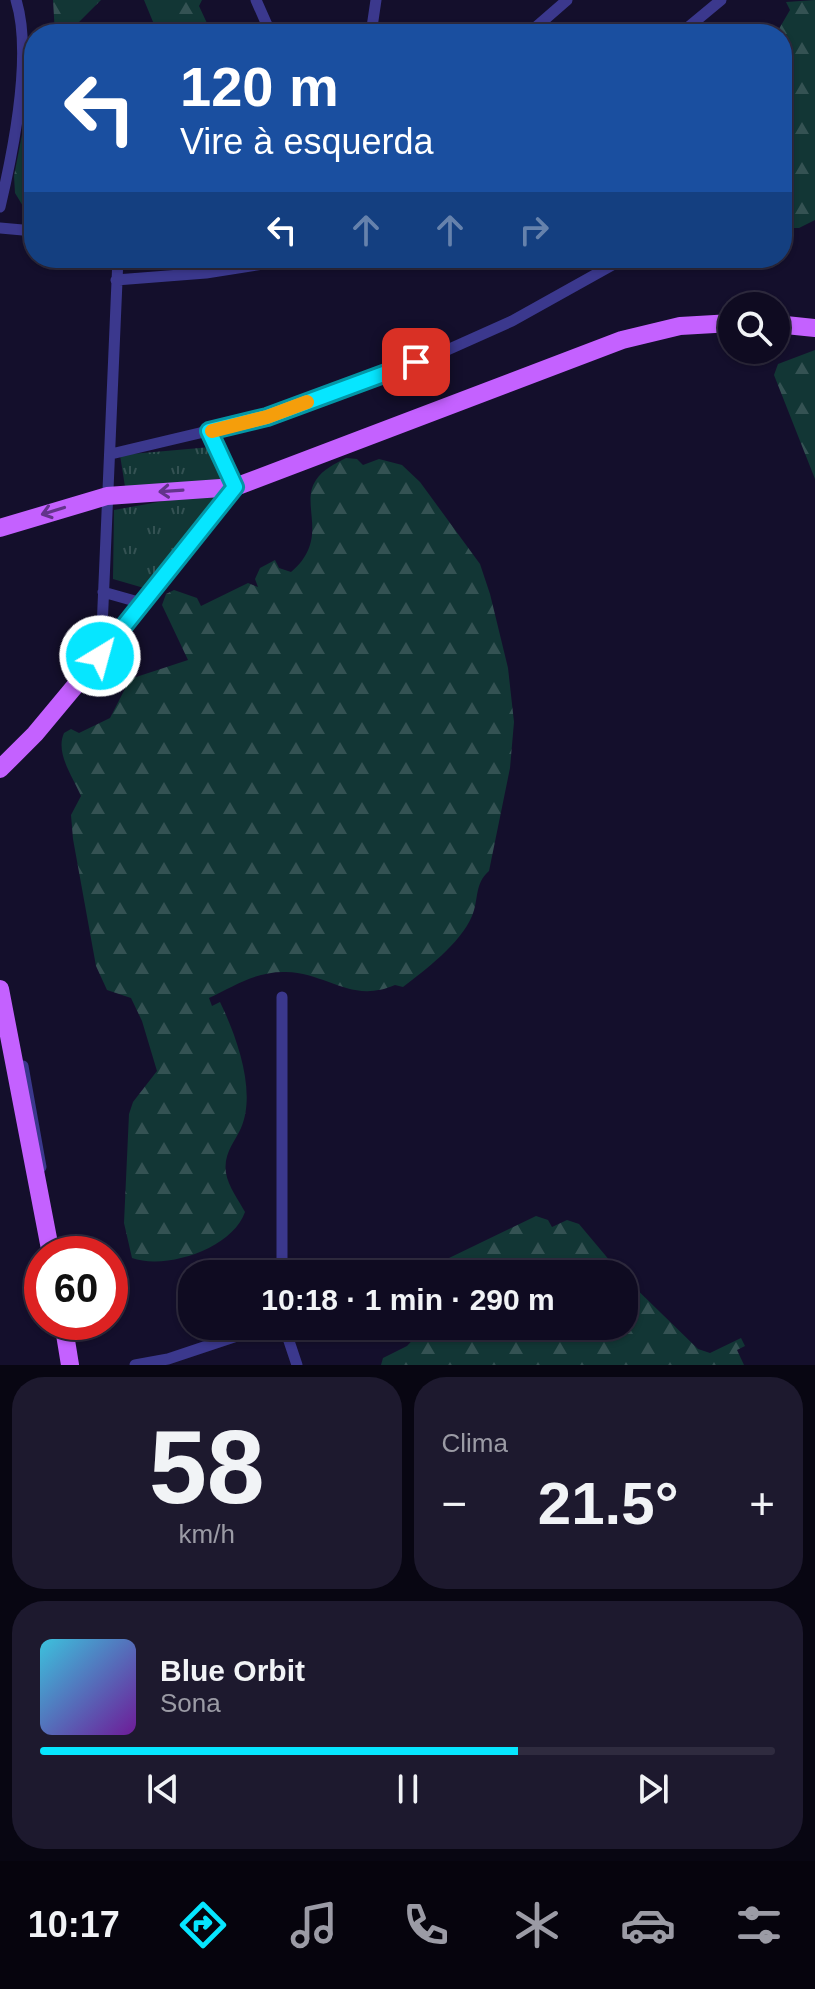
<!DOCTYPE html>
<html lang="pt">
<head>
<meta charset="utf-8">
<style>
	:root { --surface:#0f0b21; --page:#1d192e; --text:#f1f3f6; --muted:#9b9ba5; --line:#2f2b3f; --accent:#06e6ff }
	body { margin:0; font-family:Arial,sans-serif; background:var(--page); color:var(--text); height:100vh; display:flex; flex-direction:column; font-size:30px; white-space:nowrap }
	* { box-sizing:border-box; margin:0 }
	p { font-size:26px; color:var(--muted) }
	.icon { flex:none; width:44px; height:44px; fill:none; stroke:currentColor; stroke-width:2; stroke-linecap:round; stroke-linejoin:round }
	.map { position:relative; height:1365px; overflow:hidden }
	.sheet { display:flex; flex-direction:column; gap:12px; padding:12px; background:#080612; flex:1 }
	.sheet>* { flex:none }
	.top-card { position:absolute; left:24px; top:24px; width:768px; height:244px; border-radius:32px; box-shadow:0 2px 6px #0004,0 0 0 2px var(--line); background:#1a4fa0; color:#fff; overflow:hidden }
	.fabs { position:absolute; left:718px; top:292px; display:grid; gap:16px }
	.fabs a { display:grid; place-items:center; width:72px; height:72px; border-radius:50%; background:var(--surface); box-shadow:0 2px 6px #0004,0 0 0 2px var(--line); font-size:40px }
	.speed { position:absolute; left:24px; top:1236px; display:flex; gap:16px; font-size:40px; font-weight:700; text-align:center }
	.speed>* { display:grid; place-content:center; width:104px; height:104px; border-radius:50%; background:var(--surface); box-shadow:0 2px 6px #0004,0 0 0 2px var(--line); line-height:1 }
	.speed .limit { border:12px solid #d22; background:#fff; color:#111 }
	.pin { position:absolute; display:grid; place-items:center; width:68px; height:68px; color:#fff; margin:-34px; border-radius:16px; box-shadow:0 4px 12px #0006 }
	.me { position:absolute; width:88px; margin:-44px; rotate:37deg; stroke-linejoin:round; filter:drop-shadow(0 0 6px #0008) }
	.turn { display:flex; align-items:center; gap:28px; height:168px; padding:0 24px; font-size:36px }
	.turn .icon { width:104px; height:104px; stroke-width:2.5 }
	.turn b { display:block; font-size:56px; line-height:68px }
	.lanes { display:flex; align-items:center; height:76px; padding:0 24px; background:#0003; justify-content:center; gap:40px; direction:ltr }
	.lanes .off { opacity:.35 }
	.big { font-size:60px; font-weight:700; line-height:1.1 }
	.sheet .widget { flex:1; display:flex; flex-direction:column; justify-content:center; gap:12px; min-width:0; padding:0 28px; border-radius:32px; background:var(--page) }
	.sheet .dial { align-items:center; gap:0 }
	.dial b { font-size:104px; line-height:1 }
	.song { display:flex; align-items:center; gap:24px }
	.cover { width:96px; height:96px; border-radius:12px; background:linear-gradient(135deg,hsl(190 70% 55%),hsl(280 70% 35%)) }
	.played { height:8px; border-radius:4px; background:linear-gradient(90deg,var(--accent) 65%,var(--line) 65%) }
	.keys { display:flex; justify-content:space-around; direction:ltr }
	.heat { display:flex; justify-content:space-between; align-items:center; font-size:44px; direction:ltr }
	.sheet .tiles { flex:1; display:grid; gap:12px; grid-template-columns:1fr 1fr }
	.widget:last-child { grid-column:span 2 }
	.trip { position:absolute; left:178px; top:1260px; width:460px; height:80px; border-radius:32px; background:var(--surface); box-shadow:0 2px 6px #0004,0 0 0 2px var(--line); font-weight:700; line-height:80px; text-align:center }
	.tab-bar { display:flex; height:128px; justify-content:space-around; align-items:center; background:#06040d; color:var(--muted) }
	.tab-bar .icon { width:56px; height:56px }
	.tab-bar .current { color:var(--accent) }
	.tab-bar b { font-size:36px; color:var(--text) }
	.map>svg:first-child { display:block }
	.forest { fill:url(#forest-firs) }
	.park { fill:url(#park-tufts) }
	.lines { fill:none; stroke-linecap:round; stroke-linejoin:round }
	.minor { stroke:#3b388d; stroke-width:11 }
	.primary { stroke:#c461ff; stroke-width:18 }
	.oneway { stroke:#63348b }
	.route-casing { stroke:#0496a6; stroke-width:20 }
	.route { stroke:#06e6ff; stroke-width:14 }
	.slow { stroke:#f59e0b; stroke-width:14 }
</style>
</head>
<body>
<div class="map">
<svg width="815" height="1365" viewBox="0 0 815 1365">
	<defs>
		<pattern id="forest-firs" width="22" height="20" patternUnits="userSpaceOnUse" patternTransform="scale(2)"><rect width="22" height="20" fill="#123635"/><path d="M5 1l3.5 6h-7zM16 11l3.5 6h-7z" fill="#345253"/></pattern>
		<pattern id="park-tufts" width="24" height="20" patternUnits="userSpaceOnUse" patternTransform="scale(2)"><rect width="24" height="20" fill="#123635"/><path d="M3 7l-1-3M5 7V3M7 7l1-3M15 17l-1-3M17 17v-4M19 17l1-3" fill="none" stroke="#345253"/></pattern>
	</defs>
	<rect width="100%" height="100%" fill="#140f2c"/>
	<path class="forest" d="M53,0H101L67,34H55Z
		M144,0H202L199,6L212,34H158Z
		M815,0V220L799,228H782V34H776L790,10L786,2Z
		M34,72V205L26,211L15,193L14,176Z
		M815,350V479L774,375L778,364Z
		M346,458L357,459L363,465L379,459L402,465L420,482L480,564L490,594L508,668L514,722L510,768L489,871C474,884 479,900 472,916C460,944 425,970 403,987L395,985C351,1004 328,973 286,972C257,971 234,986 209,998L212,1006L220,1002C236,1035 257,1091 241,1128C235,1142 223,1153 226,1173C228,1186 239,1201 245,1212C232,1249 166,1270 132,1258L124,1223L129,1114L133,1102L157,1071L142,1021L131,998L107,990L96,966L73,839L71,815L81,796C73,777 55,753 64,733L71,729L79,733L110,718L130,679L188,660L162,605L166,594L174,590L197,598L201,606L248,583L258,587L255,579L260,568L275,560L279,568L291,572C331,538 299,505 316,480C322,470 336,463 346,458Z
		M536,1216L548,1220L552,1227L567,1220L579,1224L621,1274H416Z
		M624,1277L698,1349L710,1353L741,1338L745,1346L737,1350L744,1365H381L383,1358L407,1346L426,1326H624Z"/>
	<path class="park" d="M211,447L230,485L126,493L120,455Z
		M225,490L144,588L113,579L114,510Z"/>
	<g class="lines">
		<path class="minor" d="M256,0L271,34
			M371,34L376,0
			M528,34L567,0
			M680,34L721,0
			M0,207C13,152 33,54 16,0
			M0,228L34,231
			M116,280L206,273L301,258
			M209,431L235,487
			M111,454L267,417L445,351L512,321L625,258
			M103,592L142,603
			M101,652L118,258
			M282,997V1274
			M23,1066L41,1167
			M284,1326L297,1365
			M135,1365L168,1359L267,1326"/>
		<path class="primary" d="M776,324L815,328
			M0,528L107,496L235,487
			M0,769L35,734L100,656L235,487L622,340L680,326L732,323
			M0,989L51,1254
			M63,1322L70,1365"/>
	</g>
	<defs><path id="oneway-shaft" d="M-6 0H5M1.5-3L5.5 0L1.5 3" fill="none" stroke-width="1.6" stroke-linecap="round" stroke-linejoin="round" transform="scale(2)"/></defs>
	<g class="oneway">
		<use href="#oneway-shaft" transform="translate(171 491) rotate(176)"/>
		<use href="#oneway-shaft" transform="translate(53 511) rotate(163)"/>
	</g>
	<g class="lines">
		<defs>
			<path id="route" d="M100,656L235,487L209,431L267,417L416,362"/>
		</defs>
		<use href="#route" class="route-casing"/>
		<use href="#route" class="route"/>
		<path class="slow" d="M212,431L267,417L307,402"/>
	</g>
</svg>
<div class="fabs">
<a><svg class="icon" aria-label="search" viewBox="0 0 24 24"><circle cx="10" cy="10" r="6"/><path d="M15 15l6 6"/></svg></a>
</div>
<div class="speed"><div class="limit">60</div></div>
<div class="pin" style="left:416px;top:362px;background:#d93025"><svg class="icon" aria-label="arrive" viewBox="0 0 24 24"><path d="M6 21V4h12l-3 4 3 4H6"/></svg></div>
<svg class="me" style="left:100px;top:656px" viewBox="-20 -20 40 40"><circle r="17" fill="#06e6ff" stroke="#fff" stroke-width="3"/><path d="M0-11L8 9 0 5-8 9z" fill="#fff"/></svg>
<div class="trip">10:18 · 1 min · 290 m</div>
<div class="top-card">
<div class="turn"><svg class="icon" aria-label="left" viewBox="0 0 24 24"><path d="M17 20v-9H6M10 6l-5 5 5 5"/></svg><div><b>120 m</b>Vire à esquerda</div></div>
<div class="lanes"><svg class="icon" aria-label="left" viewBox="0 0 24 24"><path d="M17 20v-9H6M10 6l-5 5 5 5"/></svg><svg class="icon off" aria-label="ahead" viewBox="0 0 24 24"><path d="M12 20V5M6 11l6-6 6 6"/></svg><svg class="icon off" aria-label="ahead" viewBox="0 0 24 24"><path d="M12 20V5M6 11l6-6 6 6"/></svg><svg class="icon off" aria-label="right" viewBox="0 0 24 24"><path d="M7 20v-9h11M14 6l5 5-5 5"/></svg></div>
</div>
</div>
<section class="sheet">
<div class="tiles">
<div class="widget dial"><b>58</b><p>km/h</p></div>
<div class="widget"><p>Clima</p>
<div class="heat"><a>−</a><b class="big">21.5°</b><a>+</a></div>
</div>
<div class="widget">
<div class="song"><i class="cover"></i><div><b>Blue Orbit</b><p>Sona</p></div></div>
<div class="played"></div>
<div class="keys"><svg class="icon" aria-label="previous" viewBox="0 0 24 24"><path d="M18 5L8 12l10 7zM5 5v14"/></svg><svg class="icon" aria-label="pause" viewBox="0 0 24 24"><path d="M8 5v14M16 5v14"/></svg><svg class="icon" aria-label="next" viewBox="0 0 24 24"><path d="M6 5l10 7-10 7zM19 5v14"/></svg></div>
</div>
</div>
</section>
<nav class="tab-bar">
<b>10:17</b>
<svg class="icon current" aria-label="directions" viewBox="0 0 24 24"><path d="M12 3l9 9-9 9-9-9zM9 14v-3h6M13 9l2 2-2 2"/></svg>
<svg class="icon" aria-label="music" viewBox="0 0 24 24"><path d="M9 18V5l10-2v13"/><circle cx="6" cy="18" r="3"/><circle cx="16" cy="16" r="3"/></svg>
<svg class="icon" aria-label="phone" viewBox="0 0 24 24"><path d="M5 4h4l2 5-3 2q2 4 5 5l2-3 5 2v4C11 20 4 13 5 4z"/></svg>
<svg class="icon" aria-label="climate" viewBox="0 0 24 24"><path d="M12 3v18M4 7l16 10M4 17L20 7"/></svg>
<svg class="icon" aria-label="car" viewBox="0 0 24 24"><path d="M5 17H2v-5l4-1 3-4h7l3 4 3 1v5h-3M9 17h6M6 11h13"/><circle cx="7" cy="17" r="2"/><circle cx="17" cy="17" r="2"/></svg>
<svg class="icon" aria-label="filters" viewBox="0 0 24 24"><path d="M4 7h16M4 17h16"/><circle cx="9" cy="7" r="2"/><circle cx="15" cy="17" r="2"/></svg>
</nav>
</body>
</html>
